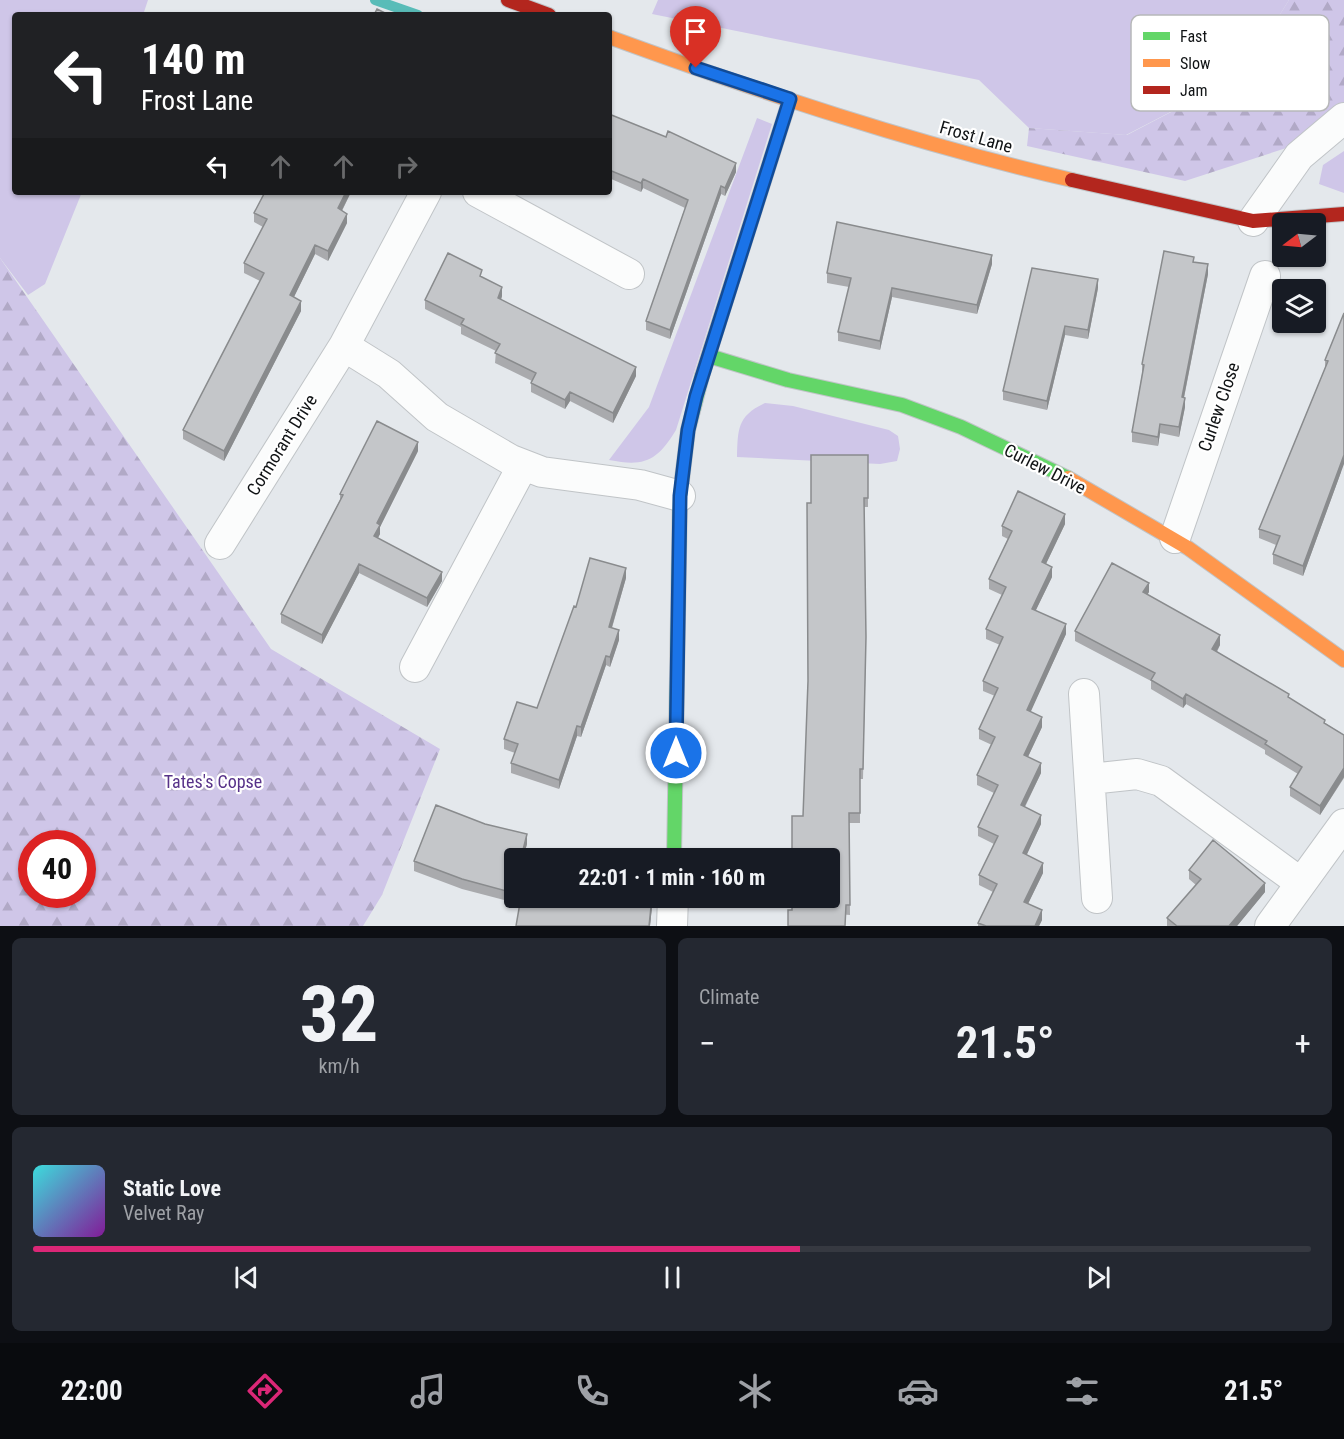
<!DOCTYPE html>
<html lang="en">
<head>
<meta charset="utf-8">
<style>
	:root { --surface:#171b24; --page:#242831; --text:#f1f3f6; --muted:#9ea1a6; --line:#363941; --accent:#db2777 }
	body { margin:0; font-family:"Roboto Condensed",sans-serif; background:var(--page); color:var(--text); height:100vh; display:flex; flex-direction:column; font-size:22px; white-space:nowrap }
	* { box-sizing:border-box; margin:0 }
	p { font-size:20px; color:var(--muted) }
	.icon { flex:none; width:33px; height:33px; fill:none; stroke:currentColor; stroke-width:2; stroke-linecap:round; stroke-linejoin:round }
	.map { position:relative; height:926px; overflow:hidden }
	.drawer { display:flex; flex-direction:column; gap:12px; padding:12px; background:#0d0f14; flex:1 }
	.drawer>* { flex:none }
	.hud { position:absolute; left:12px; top:12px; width:600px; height:183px; border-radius:6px; box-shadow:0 2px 4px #0004; background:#202124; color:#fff; overflow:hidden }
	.needle { width:39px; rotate:254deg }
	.buttons { position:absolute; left:1272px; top:213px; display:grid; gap:12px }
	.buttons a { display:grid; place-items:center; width:54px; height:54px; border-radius:6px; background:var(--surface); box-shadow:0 2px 4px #0004; font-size:30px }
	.speed { position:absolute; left:18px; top:830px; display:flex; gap:12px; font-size:30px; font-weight:700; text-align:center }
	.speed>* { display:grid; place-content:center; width:78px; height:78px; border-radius:50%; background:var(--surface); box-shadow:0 2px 4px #0004; line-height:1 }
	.speed .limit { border:9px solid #d22; background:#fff; color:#111 }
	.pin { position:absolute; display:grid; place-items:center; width:51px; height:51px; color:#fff; margin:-62px -26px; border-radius:50% 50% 50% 0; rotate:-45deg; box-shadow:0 0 6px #0007 }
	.pin .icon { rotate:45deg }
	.me { position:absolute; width:66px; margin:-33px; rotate:0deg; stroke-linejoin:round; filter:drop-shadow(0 0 4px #0008) }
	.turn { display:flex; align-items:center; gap:21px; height:126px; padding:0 30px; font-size:27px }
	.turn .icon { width:78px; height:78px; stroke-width:2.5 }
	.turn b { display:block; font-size:42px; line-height:51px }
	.lanes { display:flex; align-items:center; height:57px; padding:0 30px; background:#0003; justify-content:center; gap:30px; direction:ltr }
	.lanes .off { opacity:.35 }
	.big { font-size:45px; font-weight:700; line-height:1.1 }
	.drawer .tile { flex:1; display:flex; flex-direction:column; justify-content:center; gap:9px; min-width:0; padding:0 21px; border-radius:9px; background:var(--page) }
	.drawer .dial { align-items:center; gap:0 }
	.dial b { font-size:78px; line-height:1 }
	.song { display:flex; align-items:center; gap:18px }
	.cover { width:72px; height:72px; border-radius:9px; background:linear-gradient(135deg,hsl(180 70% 55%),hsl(290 70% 35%)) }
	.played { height:6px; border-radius:3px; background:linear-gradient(90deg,var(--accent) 60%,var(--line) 60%) }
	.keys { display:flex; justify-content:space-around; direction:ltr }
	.heat { display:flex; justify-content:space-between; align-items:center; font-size:33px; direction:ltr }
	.drawer .tiles { flex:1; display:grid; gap:12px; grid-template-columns:1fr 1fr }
	.tile:last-child { grid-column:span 2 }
	.trip { position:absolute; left:504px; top:848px; width:336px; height:60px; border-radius:6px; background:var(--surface); box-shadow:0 2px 4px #0004; font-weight:700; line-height:60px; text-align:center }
	.tab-bar { display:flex; height:96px; justify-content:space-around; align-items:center; background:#090b0e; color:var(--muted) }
	.tab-bar .icon { width:42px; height:42px }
	.tab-bar .current { color:var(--accent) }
	.tab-bar b { font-size:27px; color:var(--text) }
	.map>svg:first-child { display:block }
	.grass { fill:#cfc6e8 }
	.forest { fill:url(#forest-firs); fill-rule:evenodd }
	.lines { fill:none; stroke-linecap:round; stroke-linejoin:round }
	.stream { stroke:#59bcb8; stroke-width:10 }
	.street-casing { stroke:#c0c4c7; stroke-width:32 }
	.fast-casing { stroke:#c0c4c7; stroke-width:16 }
	.slow-casing { stroke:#c0c4c7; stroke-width:16 }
	.jam-casing { stroke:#c0c4c7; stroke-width:16 }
	.street { stroke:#fbfcfc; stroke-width:30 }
	.fast { stroke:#63d668; stroke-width:14 }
	.slow { stroke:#ff974d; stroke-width:14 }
	.jam { stroke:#b3261e; stroke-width:14 }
	.wall { fill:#a9aaad }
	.shaded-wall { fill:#898b8d }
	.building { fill:#c4c6c9; stroke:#898b8d; stroke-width:1.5 }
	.route-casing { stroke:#114b97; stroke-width:15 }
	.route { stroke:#1a73e8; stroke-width:10 }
	.labels { text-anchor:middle; stroke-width:4.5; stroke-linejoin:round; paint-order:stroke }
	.street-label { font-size:18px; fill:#101315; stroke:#fff }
	.park-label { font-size:18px; fill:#573289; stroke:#fff }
	.key { fill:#fff; stroke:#b7b8b9; stroke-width:1.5 }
	.key-label { font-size:16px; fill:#101315 }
</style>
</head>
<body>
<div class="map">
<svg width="1344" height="926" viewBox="0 0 1344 926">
	<defs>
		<pattern id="forest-firs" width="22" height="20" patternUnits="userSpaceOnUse" patternTransform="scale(1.5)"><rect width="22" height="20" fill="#cfc6e8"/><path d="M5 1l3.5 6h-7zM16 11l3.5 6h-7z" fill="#b1a9c6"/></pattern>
	</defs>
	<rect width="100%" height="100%" fill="#e4e8ec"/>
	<path class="grass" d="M0,0H148L143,15H15V192H82L45,284L28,295L0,258Z
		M658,0H1289L1242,75L1126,135L1029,128L979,80L652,14Z
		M757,118L772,124L676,430C657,461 645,467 609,460L649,407Z
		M1344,151V193L1319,184L1323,165Z
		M765,403L793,406L889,430L898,436L900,449L897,461L880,464L737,457C738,429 737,416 765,403Z"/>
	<path class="forest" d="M1289,0H1344V108L1308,141L1185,181L1027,146L1029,128L1127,135L1242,75Z
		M0,258L271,649L440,749L382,895L363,926H0ZM32,843H82V894H32Z"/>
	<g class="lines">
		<path class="stream" d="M375,0L418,15"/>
		<defs>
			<path id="street" d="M478,192L629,274
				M1253,221L1299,156L1344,118
				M344,346L389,374L437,417L511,460L542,472L640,485L680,496
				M1175,538L1265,276
				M220,544L344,346L426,192
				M415,667L523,465
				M1084,694L1097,898
				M1090,779L1137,774L1161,781L1301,883
				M672,926L673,897
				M1270,926L1344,824"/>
			<path id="fast" d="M709,356L788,380L902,405L961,427L1068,478
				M674,858L680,496L688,430L702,376"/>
			<path id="slow" d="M609,37C760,92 915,144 1072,180
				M702,376L790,99
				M1068,478L1188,548L1344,660"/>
			<path id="jam" d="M508,0L549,15
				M1072,180L1253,221L1344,214"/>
		</defs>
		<use href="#street" class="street-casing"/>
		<use href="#fast" class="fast-casing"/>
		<use href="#slow" class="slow-casing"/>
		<use href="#jam" class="jam-casing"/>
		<use href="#street" class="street"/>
		<use href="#fast" class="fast"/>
		<use href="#slow" class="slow"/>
		<use href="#jam" class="jam"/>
	</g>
	<path class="wall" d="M609,114L736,172L725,196L721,194L670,339L646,330V321L685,208L643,188L641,192L609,178Z
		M265,192H351L342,211L347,223L328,261L315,254L294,297L301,311L224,461L183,439V430L260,281L244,273V263L263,227L254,222V213Z
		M1194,262L1208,274L1184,398L1185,407L1179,437L1160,433L1158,446L1132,442V432L1142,374V364Z
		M992,264L977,314L892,297L880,350L838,341V332L849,287L827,283V273Z
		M482,277L502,296L501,300L636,376L613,423L570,401L565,409L531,392V383L532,381L495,363L496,351L461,334V327L425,309V300Z
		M1098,288L1088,339L1065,335L1047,410L1003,400V391Z
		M1344,313L1341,472L1303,576L1273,564V554L1276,545L1259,538V529L1325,368V360Z
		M418,451L380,527V534L377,538L442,581L427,607L359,573L322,644L281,623V614L340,500V494Z
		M868,455V507H864L866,646L863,779H860V823H849L850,915L792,910L803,816L808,683L811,503Z
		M1065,524L1046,564L1052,577L1036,610L1066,634L1030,712L1042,727L1028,757L1041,773L1025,807L1041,824L1026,855L1043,873L1028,904L1042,920L1039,926H978V923L993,892L979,885V875L994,844L978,836V827L994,793L977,785V775L992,745L979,739V729L995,696L983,691V681L1000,645L986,639V629L1002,595L989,589V579L1008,539L1002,536V526Z
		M626,578L612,628L619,640L610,667L606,665L581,737L577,736L559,789L511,773V763L515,753L504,749V739L537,708L576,607Z
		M1149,592L1147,595L1220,645L1217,652L1289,698L1325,723L1344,735V778L1320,815L1290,796V787L1298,774L1265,754V750L1186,704L1183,708L1151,689V681L1075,641V631Z
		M527,844L523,858H514V897H653L650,926L520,904L462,889L414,871V861Z
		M1189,870L1265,892L1237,926H1167V918L1196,885L1189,879Z"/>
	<path class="shaded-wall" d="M736,163V172L725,196V188Z
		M643,179V188L641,192V183Z
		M721,186V194L670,339V330Z
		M346,192H351L338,218V208Z
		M347,214V223L328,261V251Z
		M315,245V254L290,305V295Z
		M992,255V264L977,314V305Z
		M1208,264V274L1182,407V397Z
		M1098,279V288L1088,339V330Z
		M502,287V296L498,308V298Z
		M892,288V297L880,350V341Z
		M301,301V311L224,461V451Z
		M1065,326V335L1047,410V401Z
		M636,367V376L613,423V413Z
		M570,392V401L565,409V400Z
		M1185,398V407L1179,437V427Z
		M1160,424V433L1158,446V437Z
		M418,442V451L380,527V534L374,546V536L377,523Z
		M1344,455V464L1303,576V566Z
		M1065,514V524L1042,572V562Z
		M359,564V573L322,644V635Z
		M1052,567V577L1032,618V609Z
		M626,568V578L609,637V627Z
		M442,572V581L427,607V598Z
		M1149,583V592L1143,602V592Z
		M1066,624V634L1027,720V710Z
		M619,630V640L610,667V657Z
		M1220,635V645L1212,659V649Z
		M606,656V665L581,737V727Z
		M1186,694V704L1183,708V699Z
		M1042,717V727L1024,765V755Z
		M577,726V736L559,789V780Z
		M1041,763V773L1021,814V805Z
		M1344,768V777L1320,815V806Z
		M1041,815V824L1023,863V853Z
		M527,834V844L523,858H521Z
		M1043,863V873L1024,912V902Z
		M1265,883V892L1237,926H1229Z
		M652,897H653L650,926H649Z
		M1042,910V920L1039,926H1035Z"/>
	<path class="building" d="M377,9L389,15H374Z
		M609,114L666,137L668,131L736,163L725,188L721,186L670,330L646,321L688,200L643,179L641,183L609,170Z
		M265,192H346L338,208L347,214L328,251L315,245L290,295L301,301L224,451L183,430L264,273L244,263L267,219L254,213Z
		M837,222L992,255L977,305L892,288L880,341L838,332L851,278L827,273Z
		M1164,251L1194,257L1193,262L1208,264L1182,397L1185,398L1179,427L1160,424L1158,437L1132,432L1144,365L1142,364Z
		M448,253L482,270L480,276L502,287L498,298L636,367L613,413L570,392L565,400L531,383L536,373L495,353L500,344L461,324L464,319L425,300Z
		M1032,268L1098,279L1088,330L1065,326L1047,401L1003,391Z
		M1344,313V455L1303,566L1273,554L1280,536L1259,529L1328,361L1325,360Z
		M377,421L418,442L377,523L380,525L374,536L442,572L427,598L359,564L322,635L281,614L343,495L340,494Z
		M811,455H868V498H864L866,637L863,769H860V813H849L850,905H846L845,926H788V910H792V897H830V858H792V816H803L808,681L807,503H811Z
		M1018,491L1065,514L1042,562L1052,567L1032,609L1066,624L1027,710L1042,717L1024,755L1041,763L1021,805L1041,815L1023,853L1043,863L1024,902L1042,910L1035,926H986L978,923L997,884L979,875L998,836L978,827L998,785L977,775L995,737L979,729L998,688L983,681L1003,637L986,629L1006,587L989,579L1012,531L1002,526Z
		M590,558L626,568L609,627L619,630L610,657L606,656L581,727L577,726L559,780L511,763L518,744L504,739L517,702L537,708L574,606L576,607Z
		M1112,563L1149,583L1143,592L1220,635L1212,649L1289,694L1288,697L1325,720L1324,723L1344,735V768L1320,806L1290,787L1302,767L1265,744L1267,741L1186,694L1183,699L1151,680L1155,673L1075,631Z
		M436,805L485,824L527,834L521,858H514V893L462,879L414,861Z
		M1213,840L1265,883L1229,926H1177L1167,918L1201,879L1189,870Z
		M521,897H652L649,926H516Z"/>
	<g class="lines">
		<defs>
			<path id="route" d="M676,753L680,496L688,430L696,396L790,99L696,68"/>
		</defs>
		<use href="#route" class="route-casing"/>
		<use href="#route" class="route"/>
	</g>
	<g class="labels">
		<g class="street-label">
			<text transform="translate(976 137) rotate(16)" y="6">Frost Lane</text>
			<text transform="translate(1219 407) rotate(-71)" y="6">Curlew Close</text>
			<text transform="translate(282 445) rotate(-58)" y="6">Cormorant Drive</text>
			<text transform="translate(1045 469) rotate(27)" y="6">Curlew Drive</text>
		</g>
		<g class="park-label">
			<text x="213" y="788">Tates's Copse</text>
		</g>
	</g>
	<rect x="1131" y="15" width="198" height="96" rx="9" class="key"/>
	<rect x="1143" y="32" width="27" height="8" fill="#63d668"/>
	<rect x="1143" y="59" width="27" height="8" fill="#ff974d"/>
	<rect x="1143" y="86" width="27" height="8" fill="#b3261e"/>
	<g class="key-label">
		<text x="1180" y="42">Fast</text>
		<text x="1180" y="69">Slow</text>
		<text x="1180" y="96">Jam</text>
	</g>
</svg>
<div class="buttons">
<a><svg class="needle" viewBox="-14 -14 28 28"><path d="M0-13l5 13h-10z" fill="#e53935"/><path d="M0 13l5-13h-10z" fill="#9ea1a6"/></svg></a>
<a><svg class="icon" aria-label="layers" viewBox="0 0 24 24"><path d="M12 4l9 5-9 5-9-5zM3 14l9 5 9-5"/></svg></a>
</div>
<div class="speed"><div class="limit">40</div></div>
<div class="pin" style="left:696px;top:68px;background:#d93025"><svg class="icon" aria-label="arrive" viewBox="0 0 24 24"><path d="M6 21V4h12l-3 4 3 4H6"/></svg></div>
<svg class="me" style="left:676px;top:753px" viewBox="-20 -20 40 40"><circle r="17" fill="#1a73e8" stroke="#fff" stroke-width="3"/><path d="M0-11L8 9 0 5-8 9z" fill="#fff"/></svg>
<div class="trip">22:01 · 1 min · 160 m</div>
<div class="hud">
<div class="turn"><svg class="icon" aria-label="left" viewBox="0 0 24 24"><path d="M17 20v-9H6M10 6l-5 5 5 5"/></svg><div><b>140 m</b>Frost Lane</div></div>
<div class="lanes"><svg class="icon" aria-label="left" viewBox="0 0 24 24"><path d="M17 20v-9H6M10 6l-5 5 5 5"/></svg><svg class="icon off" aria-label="ahead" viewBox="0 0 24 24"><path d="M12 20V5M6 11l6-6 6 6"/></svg><svg class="icon off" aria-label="ahead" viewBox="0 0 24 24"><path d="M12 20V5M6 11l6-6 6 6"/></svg><svg class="icon off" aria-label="right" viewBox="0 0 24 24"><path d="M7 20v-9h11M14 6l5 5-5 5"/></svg></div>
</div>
</div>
<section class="drawer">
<div class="tiles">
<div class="tile dial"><b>32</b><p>km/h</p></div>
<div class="tile"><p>Climate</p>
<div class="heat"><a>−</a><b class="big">21.5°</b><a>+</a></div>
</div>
<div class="tile">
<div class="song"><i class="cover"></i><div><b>Static Love</b><p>Velvet Ray</p></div></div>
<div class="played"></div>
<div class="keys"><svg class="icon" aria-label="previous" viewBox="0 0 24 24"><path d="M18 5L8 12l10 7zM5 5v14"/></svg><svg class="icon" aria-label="pause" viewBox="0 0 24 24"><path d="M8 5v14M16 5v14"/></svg><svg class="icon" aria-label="next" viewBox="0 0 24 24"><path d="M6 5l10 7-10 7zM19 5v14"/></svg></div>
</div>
</div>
</section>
<nav class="tab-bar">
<b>22:00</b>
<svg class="icon current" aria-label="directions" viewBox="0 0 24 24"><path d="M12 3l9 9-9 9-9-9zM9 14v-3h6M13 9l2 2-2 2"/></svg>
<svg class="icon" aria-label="music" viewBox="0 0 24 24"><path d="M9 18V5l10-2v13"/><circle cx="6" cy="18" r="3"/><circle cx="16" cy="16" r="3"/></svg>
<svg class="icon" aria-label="phone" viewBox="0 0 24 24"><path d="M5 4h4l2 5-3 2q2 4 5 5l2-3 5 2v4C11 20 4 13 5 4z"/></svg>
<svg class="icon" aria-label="climate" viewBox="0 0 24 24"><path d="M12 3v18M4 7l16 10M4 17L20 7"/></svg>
<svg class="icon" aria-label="car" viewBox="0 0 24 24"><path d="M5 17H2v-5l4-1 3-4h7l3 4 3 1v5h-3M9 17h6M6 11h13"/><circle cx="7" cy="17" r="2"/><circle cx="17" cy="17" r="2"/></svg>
<svg class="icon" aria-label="filters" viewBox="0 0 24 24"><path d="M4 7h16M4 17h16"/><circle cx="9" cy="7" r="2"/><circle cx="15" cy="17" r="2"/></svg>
<b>21.5°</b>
</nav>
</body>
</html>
